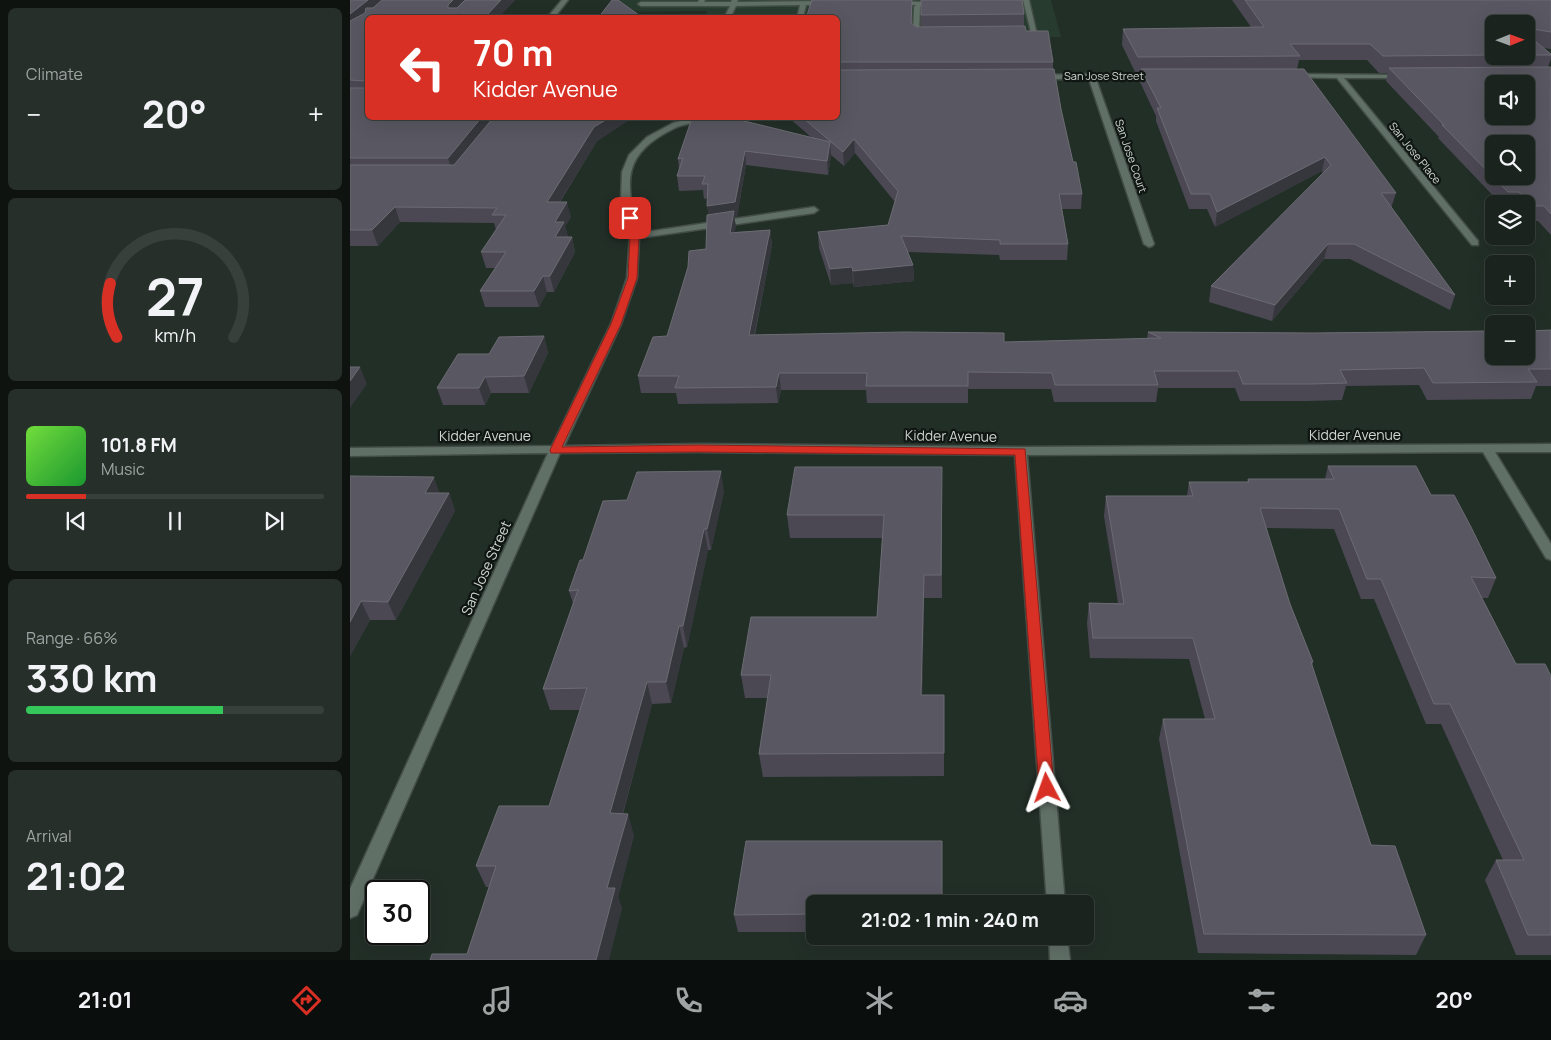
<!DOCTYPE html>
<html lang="en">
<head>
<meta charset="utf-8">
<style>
	:root { --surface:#1a231d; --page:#272f2a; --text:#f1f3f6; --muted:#9fa4a4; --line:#38403b; --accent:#d93025 }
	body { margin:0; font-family:Manrope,sans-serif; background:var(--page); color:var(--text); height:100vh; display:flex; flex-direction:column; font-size:19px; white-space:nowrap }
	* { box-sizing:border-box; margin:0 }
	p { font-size:16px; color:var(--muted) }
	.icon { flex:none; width:28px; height:28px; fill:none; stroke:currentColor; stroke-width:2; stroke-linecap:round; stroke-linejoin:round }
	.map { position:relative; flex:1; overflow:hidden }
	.sheet { display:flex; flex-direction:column; gap:8px; padding:8px; background:#0e1310; width:350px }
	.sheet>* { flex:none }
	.guide { position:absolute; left:15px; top:15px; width:475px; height:105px; border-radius:8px; box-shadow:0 5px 20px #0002,0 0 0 1px var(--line); background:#d93025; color:#fff; overflow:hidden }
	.needle { width:32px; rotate:89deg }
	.buttons { position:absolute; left:1135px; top:15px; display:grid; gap:10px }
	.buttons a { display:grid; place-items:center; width:50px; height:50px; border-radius:8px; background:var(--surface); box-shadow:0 5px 20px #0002,0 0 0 1px var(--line); font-size:25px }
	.speed { position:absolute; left:15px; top:880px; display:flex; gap:10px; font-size:25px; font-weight:700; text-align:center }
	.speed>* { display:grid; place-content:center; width:65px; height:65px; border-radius:50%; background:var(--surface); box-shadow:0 5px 20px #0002,0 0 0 1px var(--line); line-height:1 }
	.speed .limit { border:2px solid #111; border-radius:8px; background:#fff; color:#111 }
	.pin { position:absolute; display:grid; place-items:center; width:42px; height:42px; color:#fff; margin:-21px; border-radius:10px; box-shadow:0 2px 8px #0006 }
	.me { position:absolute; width:55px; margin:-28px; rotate:356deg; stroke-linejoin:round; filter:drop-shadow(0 0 4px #0008) }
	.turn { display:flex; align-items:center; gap:18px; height:105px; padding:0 25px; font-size:22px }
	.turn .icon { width:65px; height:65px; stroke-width:2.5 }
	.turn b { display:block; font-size:35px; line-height:42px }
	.big { font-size:38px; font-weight:700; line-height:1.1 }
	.sheet .card { flex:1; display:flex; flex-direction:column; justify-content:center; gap:8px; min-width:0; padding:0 18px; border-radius:8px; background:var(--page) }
	.sheet .dial { align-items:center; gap:0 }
	.dial svg { height:130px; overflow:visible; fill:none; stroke:var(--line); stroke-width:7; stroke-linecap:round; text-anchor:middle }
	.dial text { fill:var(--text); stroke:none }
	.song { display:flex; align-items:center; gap:15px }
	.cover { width:60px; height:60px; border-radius:8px; background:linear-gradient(135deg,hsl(100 70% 55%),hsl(130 70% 35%)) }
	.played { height:5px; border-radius:2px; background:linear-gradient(90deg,var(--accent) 20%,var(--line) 20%) }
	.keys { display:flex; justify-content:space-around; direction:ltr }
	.heat { display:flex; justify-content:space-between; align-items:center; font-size:28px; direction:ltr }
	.charge { height:8px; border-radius:4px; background:linear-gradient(90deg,#34c759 66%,var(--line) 0) }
	.trip { position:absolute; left:456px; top:895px; width:288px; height:50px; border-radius:8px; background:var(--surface); box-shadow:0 5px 20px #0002,0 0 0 1px var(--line); font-weight:700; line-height:50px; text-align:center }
	.tab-bar { display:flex; height:80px; justify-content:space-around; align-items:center; background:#0a0e0c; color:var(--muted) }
	.tab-bar .icon { width:35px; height:35px }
	.tab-bar .active { color:var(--accent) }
	.tab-bar b { font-size:22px; color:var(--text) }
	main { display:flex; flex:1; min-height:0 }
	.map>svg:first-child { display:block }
	.built { fill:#273b2f }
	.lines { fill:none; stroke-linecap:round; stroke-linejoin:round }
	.minor-casing { stroke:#424d46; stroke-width:3 }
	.minor { fill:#617067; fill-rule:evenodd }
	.wall { fill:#4b4854; fill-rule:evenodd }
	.shaded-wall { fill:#35373c }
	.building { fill:#595761; stroke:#6c6b73; fill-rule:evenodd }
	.route { fill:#d93025; stroke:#8d1f18 }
	.labels { text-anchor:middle; stroke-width:4.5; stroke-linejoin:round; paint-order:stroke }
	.far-street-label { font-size:11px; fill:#cfd7d2; stroke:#101612 }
	.street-label { font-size:14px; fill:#cfd7d2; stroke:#101612 }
</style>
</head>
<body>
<main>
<section class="sheet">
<div class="card"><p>Climate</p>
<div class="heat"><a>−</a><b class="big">20°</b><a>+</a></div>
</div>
<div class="card dial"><svg viewBox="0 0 100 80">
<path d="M14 69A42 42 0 1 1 86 69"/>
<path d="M14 69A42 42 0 0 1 10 36" stroke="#d93025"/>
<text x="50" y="56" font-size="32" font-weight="700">27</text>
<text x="50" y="72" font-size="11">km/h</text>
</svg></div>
<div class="card">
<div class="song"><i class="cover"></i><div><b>101.8 FM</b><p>Music</p></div></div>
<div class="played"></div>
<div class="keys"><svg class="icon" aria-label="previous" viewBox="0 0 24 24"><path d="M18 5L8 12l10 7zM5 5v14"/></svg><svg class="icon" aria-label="pause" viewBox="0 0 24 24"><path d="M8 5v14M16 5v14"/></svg><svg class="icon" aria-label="next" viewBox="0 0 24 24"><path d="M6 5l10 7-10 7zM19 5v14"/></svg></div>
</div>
<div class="card"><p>Range · 66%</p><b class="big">330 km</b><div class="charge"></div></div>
<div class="card"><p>Arrival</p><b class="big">21:02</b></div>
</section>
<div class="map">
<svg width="1201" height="960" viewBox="0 0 1201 960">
	<rect width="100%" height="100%" fill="#222f27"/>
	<path class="built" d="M268,0H701L711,37L488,38V18H354L357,11L260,12Z"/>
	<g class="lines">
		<defs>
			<path id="minor" d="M212,0H218L204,18H197Z
				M349,0H355L354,2H381L382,0H388L387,2L476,1L479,3L476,5H456L453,18H447L450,5L386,6L380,18H374L380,6H291L288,4L291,2H348Z
				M673,0H679L687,35L673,36L670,34L681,32Z
				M546,1L573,2L570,7L569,33L577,34V36L566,37L563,35L564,7L566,5L544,4Z
				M742,74H807L810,76L807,78L746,79L804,244L802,246L799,247L794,244L739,79H690L687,77L690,75Z
				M942,74L1054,75L1055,76L1052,78H994L1128,241V245H1122L987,78L940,77L939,76Z
				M343,118H353C346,123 335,124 327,127C272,153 274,180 289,233L464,207L468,210L464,213L289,238L287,278L271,324L214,446L347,444L671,447L1201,444V452H1145L1201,544V560L1196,558L1133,452L677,455L715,904H697L665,455L347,452L210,453L7,915L0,918V889L198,453L0,456V448L202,446L261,324L277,278L280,236L271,200L272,172L279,155L297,137L323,123Z
				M699,936H717L720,960H700Z"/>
		</defs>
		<use href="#minor" class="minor-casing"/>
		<use href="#minor" class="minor"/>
	</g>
	<path class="wall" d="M0,0H165L148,18H18V118H282L247,141L210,202L221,217L215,226L218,237H222L225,252L204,292H197L189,307H135L130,291L145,268H136L131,252L146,230L144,223L50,222L28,246H0Z
		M562,0V23L566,27H571V15L674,14V26L676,31L703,62V69L711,109L723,162L732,194L731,209H712L718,244L717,260H650L649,255L558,252L563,265L564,281L504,287L503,283L481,285L469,248L468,232L538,225L545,202L505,153L494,166L481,155L478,175L396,165L387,217H384L386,226L384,232L420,230L422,245L405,335L654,342L797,339L798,332L964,333L1201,330V386H1186L1181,399L1077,400L1069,385L996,386L992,400L957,401H890L885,388H808L806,402H704L701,389H618V403H517L516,390H431L428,403L328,404L326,393H291L288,376L317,336L356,249L359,215L357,206L358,198L354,199L353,190L329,191L327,176L329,169L328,159L461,137L439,118H488V18Z
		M882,0H1201V49L1193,48L1201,54V59L1198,67H1201V235L1188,221H1178L1176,220V204H1151L1088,138L1089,137L1036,81L1038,73H1029L1017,60H949L947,69L1046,193L1041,208L1105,295L1100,310L1000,259H974L922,321L859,302L861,286L973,173L972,171L865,227L857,209H839L806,121V116L790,82L791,74H786L772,45L773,29L901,27ZM1144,24H1176V56H1144Z
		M194,336L198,353L179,393H141L135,405H93L87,388L139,354Z
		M978,466L1081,495L1146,578L1138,598H1132L1166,664L1201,676V955H1166L1135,880L1146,860H1153L1091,724H1076L1024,599H1011L984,529L916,528L940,604L963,662L962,666L1021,845L1076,935L1066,955L848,953L809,739L813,719H855L839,659L740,658L737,623L739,603H768L754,516L756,496H837L839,482H897L898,479H975Z
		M0,476L90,493H99L105,511L46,620H20L0,656Z
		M592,489V598H574L572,695H594V776L413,777L409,754L418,698H395L391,675L527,617L532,538H440L437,515Z
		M374,491L361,550H358L337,647L334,648L321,703L302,704L273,814L284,835L268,897L272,909L117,954L140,887H136L126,866L199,806L230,710H200L193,689L223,603L219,591L233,560L277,500Z
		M465,904V932H388L384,915Z"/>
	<path class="shaded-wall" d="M18,0H37L0,29V14Z
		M103,0H118L101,17L98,8V5Z
		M151,0H165L148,18H134Z
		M131,118H145L102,172L98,158Z
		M259,118H282L247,141L200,217L197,202L244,127Z
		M504,139L505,153L494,166L493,152Z
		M480,142L481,155L478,175L477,161Z
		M395,151L396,165L387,217H384L386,226L382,248L360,221L357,206Z
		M975,157L972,171L865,227L867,212Z
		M217,202L221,217L215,226L218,237H205V222Z
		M45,207L50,222L28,246L22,230Z
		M420,230L422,245L401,351L399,335Z
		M222,237L225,252L204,292L200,276Z
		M978,244L974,259L922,321L925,305Z
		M563,265L564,281L504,287L503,271Z
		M502,267L503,283L481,285L480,269Z
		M193,276L197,292L189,307L184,291Z
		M194,336L198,353L179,393L174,376Z
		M10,367L17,384L0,408V381Z
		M429,373L431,390L428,403L426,387Z
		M135,377L141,393L135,405L129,388Z
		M371,471L374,491L361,550L357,529Z
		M84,477L90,494L75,493Z
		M99,493L105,511L46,620L38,602Z
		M354,529L358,550L337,647L333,626Z
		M574,575V598L572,719L571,695Z
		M11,601L20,620L0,656V622Z
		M329,626L334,648L321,703L316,682Z
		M297,682L302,704L267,834L260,813Z
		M278,814L284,835L268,897L272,909L259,960H246L257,888Z"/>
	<path class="building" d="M0,0H18L0,14Z
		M32,0H103L98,5V8H107L115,0H151L134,18H18V118H131L98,158H0V88H14L16,86L15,81L0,80V21L15,13L16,8H23Z
		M262,0H268L293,18H248Z
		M462,0H562L561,23L566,27L675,26L676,31H698L703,62H488V18H456Z
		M571,0H672L674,14L571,15Z
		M895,0H1201V32L1176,28V24H1144V55L1033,56L1020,44H940L950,56L788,57L773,29L914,27Z
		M1176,34L1201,54V55H1176Z
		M1201,67V214L1194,206H1183L1169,192H1158L1092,125H1094L1039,68ZM1144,84H1176V116H1144ZM1144,144H1176V176H1144Z
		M704,69L711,109L723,162H726L732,194H709L718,244H650V240L551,236L563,265L503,271L502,267L480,269L468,232L538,225L548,191L504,139L493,152L453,118H488V70Z
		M791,69H954L1046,193H1031L1105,295L1004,244H978L925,305L861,286L981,165L975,157L867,212L860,194H841L807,108H811Z
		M143,118H259L244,127L197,202H217L205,222H214L205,237H222L200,276H193L184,291H130L156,252H131L156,215H142L147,208L45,207L22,230H0V165H104Z
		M342,118H382L480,142L477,161L395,151L385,202L357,206L358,184H352L355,176H327L333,158L328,159Z
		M384,211L380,233L420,230L399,335L555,332L654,333V342L811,338L798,332L964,333L1144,331V356H1176V331L1201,330V369H1178L1187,382L1083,383L1074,368L990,370L997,383L961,384H893L888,371H804L808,385H705L702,373L618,372V386H516L517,373H429L426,387L325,388L329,376H288L303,337L317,336L338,267L339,251L356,249L357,215Z
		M194,336L174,376L135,377L129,388H87L108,354H139L149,337Z
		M0,367H10L0,381Z
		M978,466H1066L1081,495H1104L1121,527L1146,578L1121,577L1166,664H1195L1201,676V935H1178L1146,860H1174L1100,704H1084L1031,579H1017L989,509L910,508L940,604L963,662H961L1021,845L1045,846L1076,935L854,934L813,719H865L843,638H743L739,603L774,604L756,496H843L839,482H899L898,479H984Z
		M445,467H592L591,575H574L571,695H594V753L409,754L421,675H391L401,617H527L534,515H437Z
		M371,471L357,529H354L333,626H329L316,682H297L260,813L278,814L257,888H265L246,960H80L82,954H117L146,866H126L149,806H199L237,688L193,689L228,590L219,591L230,560H233L253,501L277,500L287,472Z
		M0,476L84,477L75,493H99L38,602L11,601L0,622Z
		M396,841H592V904H465V914L384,915Z"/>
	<path class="route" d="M280,215L284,218L289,236L287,278L271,324L212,447L347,445L675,449L704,788L702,793L697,795L691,793L689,788L665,455L347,452L201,453L200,450L261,324L278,278L280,236L276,218Z"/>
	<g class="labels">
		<g class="far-street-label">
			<text x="754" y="80">San Jose Street</text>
			<text transform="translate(1065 153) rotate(51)" y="4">San Jose Place</text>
			<text transform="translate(781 156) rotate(71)" y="4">San Jose Court</text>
		</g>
		<g class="street-label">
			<text x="1005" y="440">Kidder Avenue</text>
			<text x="135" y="441">Kidder Avenue</text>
			<text transform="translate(601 436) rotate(1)" y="5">Kidder Avenue</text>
			<text transform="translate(136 568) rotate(-66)" y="5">San Jose Street</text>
		</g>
	</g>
</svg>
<div class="buttons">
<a><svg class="needle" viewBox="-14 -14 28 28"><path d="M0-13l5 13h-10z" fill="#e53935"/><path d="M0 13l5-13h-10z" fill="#9fa4a4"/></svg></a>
<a><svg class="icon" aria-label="sound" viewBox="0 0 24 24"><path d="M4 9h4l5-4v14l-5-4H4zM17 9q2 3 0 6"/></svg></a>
<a><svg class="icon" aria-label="search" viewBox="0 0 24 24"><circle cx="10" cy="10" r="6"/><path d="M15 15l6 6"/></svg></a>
<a><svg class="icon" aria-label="layers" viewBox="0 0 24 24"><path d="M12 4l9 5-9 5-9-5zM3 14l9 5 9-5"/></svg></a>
<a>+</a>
<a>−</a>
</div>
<div class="speed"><div class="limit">30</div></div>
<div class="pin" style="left:280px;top:218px;background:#d93025"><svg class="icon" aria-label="arrive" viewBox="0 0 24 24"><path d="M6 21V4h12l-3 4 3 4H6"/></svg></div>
<svg class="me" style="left:697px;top:788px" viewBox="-20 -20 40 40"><path d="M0-17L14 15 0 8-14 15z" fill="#d93025" stroke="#fff" stroke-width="4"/></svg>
<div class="trip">21:02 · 1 min · 240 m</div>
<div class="guide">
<div class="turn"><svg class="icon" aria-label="left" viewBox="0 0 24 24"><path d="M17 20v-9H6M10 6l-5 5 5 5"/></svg><div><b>70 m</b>Kidder Avenue</div></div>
</div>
</div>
</main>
<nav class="tab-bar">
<b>21:01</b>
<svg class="icon active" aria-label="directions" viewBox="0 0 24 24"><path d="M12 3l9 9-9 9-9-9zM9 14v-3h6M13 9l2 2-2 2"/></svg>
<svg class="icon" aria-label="music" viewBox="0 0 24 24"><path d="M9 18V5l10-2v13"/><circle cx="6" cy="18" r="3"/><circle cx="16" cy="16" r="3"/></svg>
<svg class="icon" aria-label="phone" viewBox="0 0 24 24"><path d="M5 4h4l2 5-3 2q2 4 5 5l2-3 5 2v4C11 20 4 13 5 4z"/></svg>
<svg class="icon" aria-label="climate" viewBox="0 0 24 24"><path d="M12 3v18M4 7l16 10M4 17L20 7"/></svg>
<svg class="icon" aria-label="car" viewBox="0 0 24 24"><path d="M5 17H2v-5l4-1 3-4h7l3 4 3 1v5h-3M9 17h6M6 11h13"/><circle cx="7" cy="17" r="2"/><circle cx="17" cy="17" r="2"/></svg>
<svg class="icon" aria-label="filters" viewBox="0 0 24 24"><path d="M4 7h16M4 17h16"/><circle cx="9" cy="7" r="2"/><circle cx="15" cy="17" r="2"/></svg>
<b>20°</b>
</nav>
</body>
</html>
